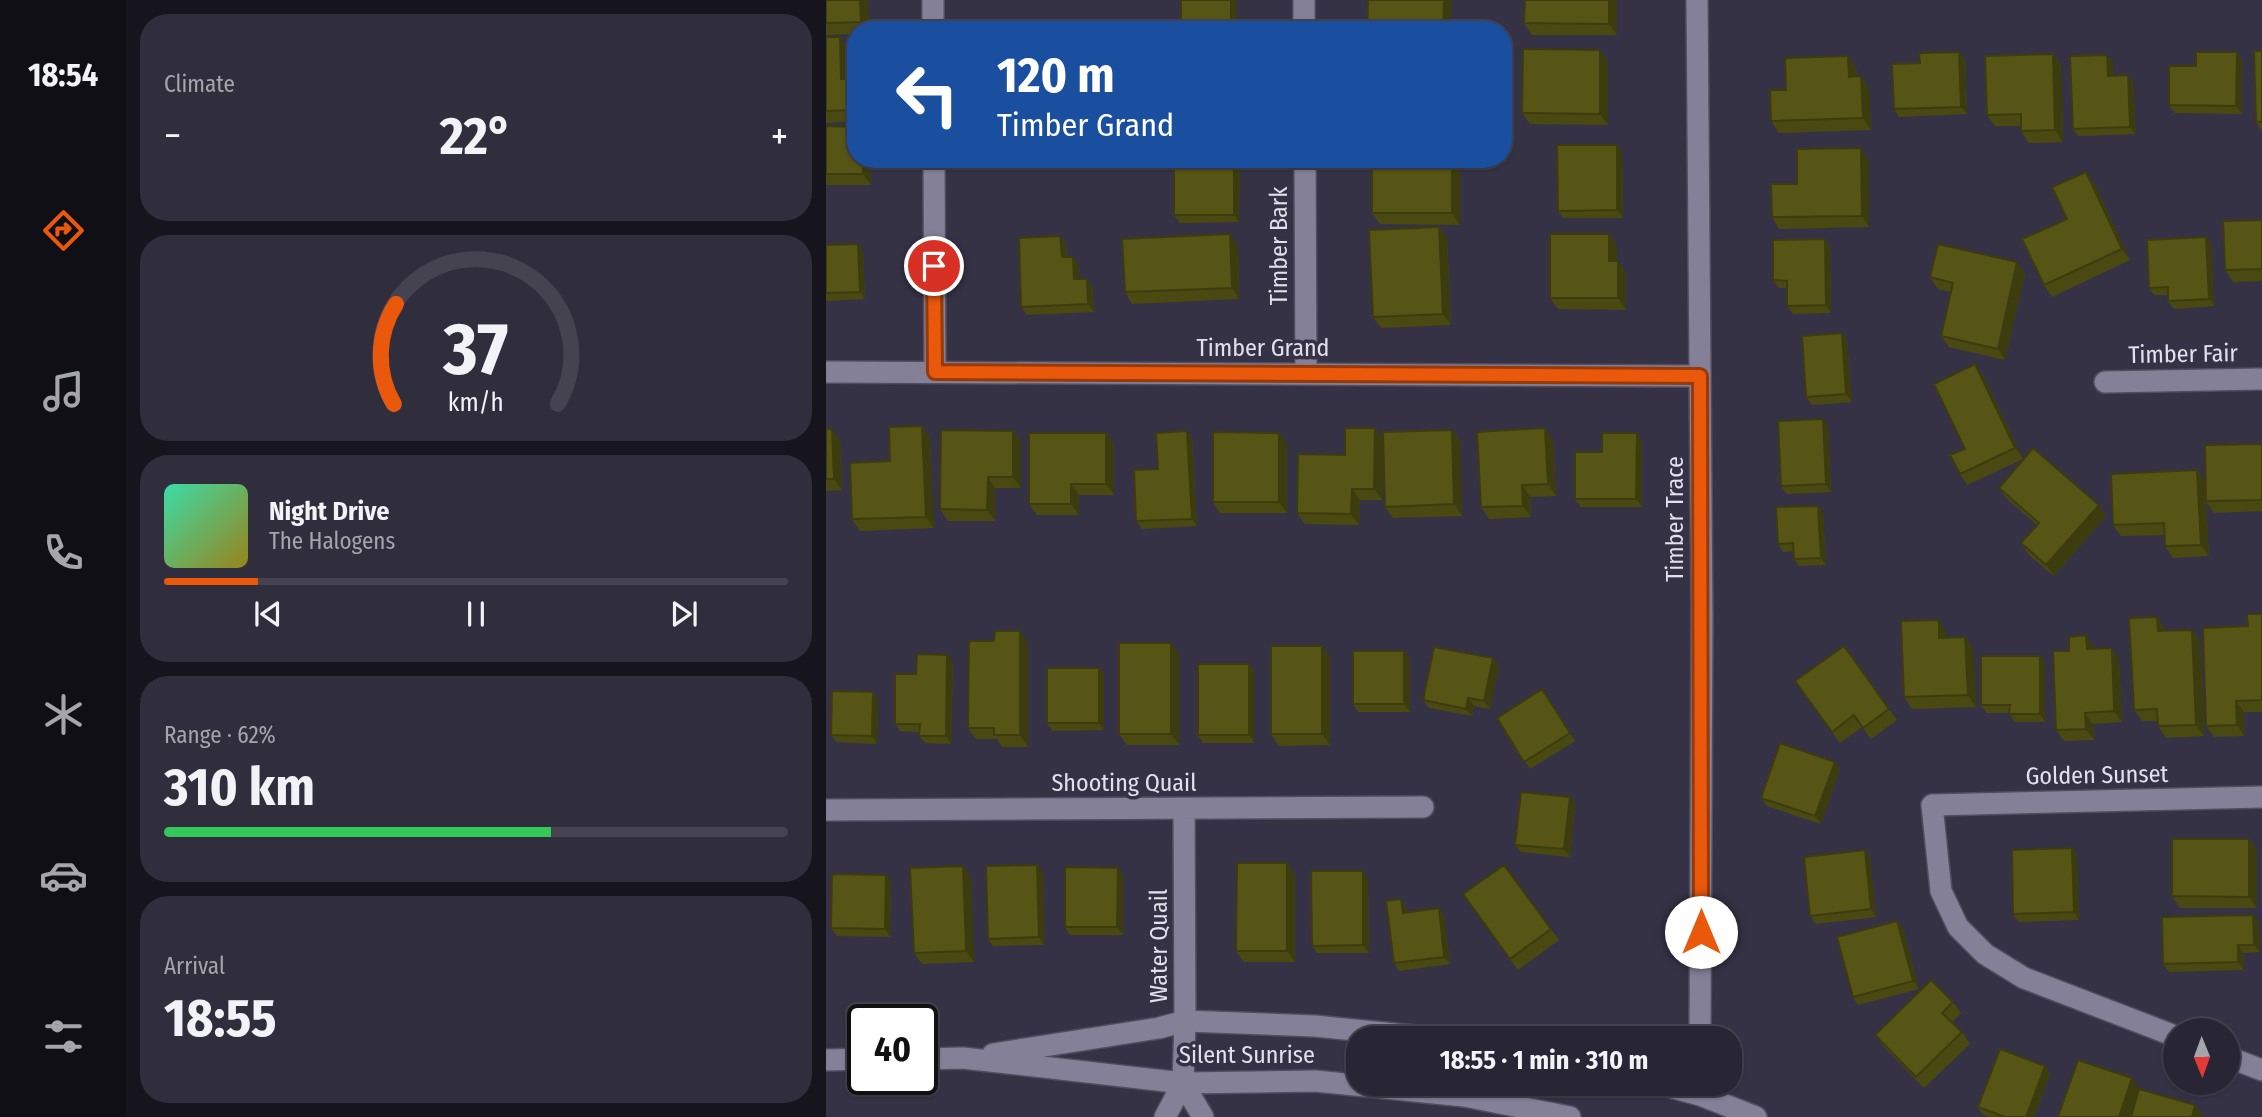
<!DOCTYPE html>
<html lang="en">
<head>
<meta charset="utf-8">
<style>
	:root { --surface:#282634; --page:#302e3c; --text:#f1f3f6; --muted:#a5a5ac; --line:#44434f; --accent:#ea580c }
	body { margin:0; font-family:"Fira Sans Condensed",sans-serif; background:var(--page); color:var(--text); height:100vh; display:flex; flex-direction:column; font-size:26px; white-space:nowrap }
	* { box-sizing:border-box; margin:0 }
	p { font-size:23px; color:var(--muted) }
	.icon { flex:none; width:38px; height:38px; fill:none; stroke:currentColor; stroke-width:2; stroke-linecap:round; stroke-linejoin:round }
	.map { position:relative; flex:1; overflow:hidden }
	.details { display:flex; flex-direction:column; gap:14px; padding:14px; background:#16151d; width:700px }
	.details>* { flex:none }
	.hud { position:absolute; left:21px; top:21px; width:665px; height:147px; border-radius:28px; box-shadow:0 2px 5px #0004,0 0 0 2px var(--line); background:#1a4fa0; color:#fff; overflow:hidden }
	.needle { width:46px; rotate:179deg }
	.fabs { position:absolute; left:1337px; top:1018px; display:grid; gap:14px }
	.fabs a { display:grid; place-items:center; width:77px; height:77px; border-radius:50%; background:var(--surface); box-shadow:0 2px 5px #0004,0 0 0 2px var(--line); font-size:35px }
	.speed { position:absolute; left:21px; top:1004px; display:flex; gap:14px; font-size:35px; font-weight:700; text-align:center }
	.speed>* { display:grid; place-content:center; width:91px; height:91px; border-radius:50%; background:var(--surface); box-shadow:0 2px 5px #0004,0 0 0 2px var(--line); line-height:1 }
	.speed .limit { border:4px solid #111; border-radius:10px; background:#fff; color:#111 }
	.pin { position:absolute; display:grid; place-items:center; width:60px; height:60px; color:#fff; margin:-30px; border:4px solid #fff; border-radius:50%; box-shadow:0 2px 7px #0007 }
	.me { position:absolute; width:77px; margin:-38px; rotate:0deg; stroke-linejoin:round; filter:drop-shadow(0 0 5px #0008) }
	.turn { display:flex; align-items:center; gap:24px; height:147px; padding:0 35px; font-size:32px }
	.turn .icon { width:91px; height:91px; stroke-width:2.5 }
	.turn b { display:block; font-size:49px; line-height:60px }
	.big { font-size:52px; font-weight:700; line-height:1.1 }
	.details .tile { flex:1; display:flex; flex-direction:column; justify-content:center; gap:10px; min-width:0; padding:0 24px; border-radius:28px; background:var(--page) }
	.details .dial { align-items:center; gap:0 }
	.dial svg { height:182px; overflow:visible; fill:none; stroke:var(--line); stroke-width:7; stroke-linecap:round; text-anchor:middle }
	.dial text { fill:var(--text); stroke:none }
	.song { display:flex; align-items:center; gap:21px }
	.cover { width:84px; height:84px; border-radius:10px; background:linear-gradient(135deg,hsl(160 70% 55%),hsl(50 70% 35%)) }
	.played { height:7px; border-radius:4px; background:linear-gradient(90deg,var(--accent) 15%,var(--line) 15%) }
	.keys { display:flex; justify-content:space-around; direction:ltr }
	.heat { display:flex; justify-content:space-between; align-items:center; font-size:38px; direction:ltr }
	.charge { height:10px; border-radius:5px; background:linear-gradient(90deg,#34c759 62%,var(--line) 0) }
	.trip { position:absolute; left:520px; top:1026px; width:396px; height:70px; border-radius:28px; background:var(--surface); box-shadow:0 2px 5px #0004,0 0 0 2px var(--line); font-weight:700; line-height:70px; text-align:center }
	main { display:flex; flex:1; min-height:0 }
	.tabs { display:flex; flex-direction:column; width:126px; justify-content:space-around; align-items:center; background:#100f15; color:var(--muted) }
	.tabs .icon { width:49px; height:49px }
	.tabs .current { color:var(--accent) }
	.tabs b { font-size:32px; color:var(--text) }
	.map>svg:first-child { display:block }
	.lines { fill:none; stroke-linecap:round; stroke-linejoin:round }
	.minor-casing { stroke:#514d5e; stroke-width:24 }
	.tertiary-casing { stroke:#514d5e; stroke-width:24 }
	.minor { stroke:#848098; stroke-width:21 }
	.tertiary { stroke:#848098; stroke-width:21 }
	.wall { fill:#4b4912 }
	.shaded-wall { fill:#3d3c0f }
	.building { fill:#575515; stroke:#3d3c0f; stroke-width:2 }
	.route-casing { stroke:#983908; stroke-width:18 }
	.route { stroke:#ea580c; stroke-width:12 }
	.labels { text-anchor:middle; stroke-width:7; stroke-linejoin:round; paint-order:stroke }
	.street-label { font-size:24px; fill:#e2e0ed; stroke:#363246 }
</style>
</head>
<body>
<main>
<nav class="tabs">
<b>18:54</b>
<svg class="icon current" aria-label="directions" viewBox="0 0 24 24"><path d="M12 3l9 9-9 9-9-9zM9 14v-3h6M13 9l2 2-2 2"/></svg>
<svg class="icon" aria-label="music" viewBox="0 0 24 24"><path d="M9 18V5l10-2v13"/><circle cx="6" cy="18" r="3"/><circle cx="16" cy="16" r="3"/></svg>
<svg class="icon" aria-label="phone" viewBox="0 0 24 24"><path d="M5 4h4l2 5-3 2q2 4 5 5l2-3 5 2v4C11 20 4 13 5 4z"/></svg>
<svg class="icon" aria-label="climate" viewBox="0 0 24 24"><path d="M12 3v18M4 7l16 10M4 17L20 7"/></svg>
<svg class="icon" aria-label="car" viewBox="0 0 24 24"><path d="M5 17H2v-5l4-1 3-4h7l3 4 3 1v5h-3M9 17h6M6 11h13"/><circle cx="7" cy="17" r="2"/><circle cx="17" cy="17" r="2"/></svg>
<svg class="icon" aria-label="filters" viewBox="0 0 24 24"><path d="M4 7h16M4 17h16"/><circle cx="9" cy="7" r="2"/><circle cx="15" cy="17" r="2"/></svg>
</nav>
<section class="details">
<div class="tile"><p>Climate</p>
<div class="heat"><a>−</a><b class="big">22°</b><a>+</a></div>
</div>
<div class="tile dial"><svg viewBox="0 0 100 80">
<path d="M14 69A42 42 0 1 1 86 69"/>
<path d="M14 69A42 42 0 0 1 15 25" stroke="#ea580c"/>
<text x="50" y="56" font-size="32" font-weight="700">37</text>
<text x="50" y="72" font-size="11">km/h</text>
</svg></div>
<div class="tile">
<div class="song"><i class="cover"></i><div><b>Night Drive</b><p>The Halogens</p></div></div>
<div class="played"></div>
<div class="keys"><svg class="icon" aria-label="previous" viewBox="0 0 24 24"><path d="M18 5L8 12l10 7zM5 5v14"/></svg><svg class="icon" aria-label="pause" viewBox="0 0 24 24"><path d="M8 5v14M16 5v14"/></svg><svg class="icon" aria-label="next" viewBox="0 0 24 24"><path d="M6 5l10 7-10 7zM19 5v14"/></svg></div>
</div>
<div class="tile"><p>Range · 62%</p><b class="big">310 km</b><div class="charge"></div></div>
<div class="tile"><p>Arrival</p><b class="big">18:55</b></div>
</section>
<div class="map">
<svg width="1436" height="1117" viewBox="0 0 1436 1117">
	<rect width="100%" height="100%" fill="#363246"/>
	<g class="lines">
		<defs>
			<path id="minor" d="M107,0V30
				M478,0V30
				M108,159L109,372
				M479,159L480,374
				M0,372L874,376
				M1279,382L1436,379
				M0,810L597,807
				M1349,1036L1198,978L1159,954L1132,927L1115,891L1106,805L1436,797
				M1402,1057L1436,1070
				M357,1083L377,1117
				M339,1117L357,1083L359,1021L358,809"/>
			<path id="tertiary" d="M871,0L876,616L874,1038
				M167,1054L333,1028L359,1021L489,1026L609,1038
				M96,1059L137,1058L357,1083L489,1081L638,1096L744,1117
				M0,1060L37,1059
				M829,1083L874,1095L930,1117"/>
		</defs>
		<use href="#minor" class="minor-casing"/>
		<use href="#tertiary" class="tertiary-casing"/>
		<use href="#minor" class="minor"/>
		<use href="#tertiary" class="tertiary"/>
	</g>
	<path class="wall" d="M0,0H42L43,30H30V34L0,35Z
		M791,0V35H706L698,23Z
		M0,37L22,48L23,79H30V121L0,123Z
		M1436,51V131L1430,122Z
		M1227,54L1235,65L1237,142L1203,143L1195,131V126H1169L1161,115Z
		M1139,60L1141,114L1073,117L1068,109L1094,63Z
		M1416,60V114L1349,113L1343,105L1370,66Z
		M782,61V125L704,124L696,113Z
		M1287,62V75H1302L1307,83L1310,134L1252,136L1247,129Z
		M1030,67L1031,77L1035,76L1043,88L1045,130L953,133L945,121L960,90Z
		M0,126L30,159H45V185H0Z
		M796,152L797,218H737L732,211Z
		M348,159H412L414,161L413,222L354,223L348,215Z
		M573,159H634V225L554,224L546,213L573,162Z
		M1043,160V227L953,229L946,217L971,184Z
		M1268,183L1304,260L1226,297L1218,285L1241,219Z
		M1436,220V281L1407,282L1399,270Z
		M613,227L621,238L625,325L555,328L547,317Z
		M783,234L791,245V261L800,273V310L732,309L724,298Z
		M234,236L240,244L241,257H247L252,265L253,279H261L266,286L268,312L201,315L195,307Z
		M1380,237L1385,245L1388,306L1348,309L1342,301V295H1328L1323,288Z
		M0,245L37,252L39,299L0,301Z
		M412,246L413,299L306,304L299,292Z
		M1004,247L1005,313L967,314L961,306V288H953L947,280Z
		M1191,262L1199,274L1179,360L1123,347L1115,336L1125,292L1112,289L1104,277Z
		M1021,341L1026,402L986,405L980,397Z
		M1157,375L1197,459L1141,485L1134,474Z
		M997,419L1002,426L1005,492L961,494L955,486Z
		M96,426L104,438L108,528L34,531L26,519L64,461Z
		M549,428L557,440L556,500H534L533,525L479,524L471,513L519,455Z
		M0,429L14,440L16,490L0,491Z
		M626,430L634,441L636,516L567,518L559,507Z
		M187,431L195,442V488H169V521H122L114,509Z
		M361,431L366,439L371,526L316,529L310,521L332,469Z
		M280,433L288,444V495H253V515H211L203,504Z
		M727,440L730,496L704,497L705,517L663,519L655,507Z
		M816,441V507H755L749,499L776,452Z
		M461,444V513H394L387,502Z
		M1436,444V511L1388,513L1380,501Z
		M1371,470L1379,481L1383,556L1347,558L1339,546V535L1295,536L1287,525Z
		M1173,488L1273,505L1280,516L1228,576L1203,555L1195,543L1211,525L1181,499Z
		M992,506L997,513L1000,565L973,566L968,559V551L957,552L952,544Z
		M1436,614V712H1418V736L1388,737L1380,726L1422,626Z
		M1339,628V631L1366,630L1374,641L1378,736L1340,738L1332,726V721H1316L1308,710Z
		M1120,632L1121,638L1147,648L1150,707L1086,709L1078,697Z
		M202,643V747H176L171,739H150L142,728Z
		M1018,646L1071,720L1045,739L1036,727L1014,743L969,681Z
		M1268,647V649L1293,660L1296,722L1267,724L1268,740L1238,741L1230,730L1243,651Z
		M353,654V745H301L293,734Z
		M1214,656L1219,663V722H1189L1183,713H1161L1155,705Z
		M504,657V745L453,746L445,734Z
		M667,658L673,666L664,709L648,706L646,716L603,708L597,700Z
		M584,659V712H532L527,704Z
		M127,662L125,744L99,743L93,736V732L74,731L69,724L90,674Z
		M423,664L428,672V743H377L372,735Z
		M273,668L278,675V730L227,731L221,723Z
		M716,689L749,741L704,769L671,718Z
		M47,692L52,699L51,744L10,742L5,735Z
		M1009,762L1014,769L995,824L941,806L935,798Z
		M744,797L749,805L744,857L695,852L689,845Z
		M1423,839L1431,850V908H1354L1346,896Z
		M1246,848L1251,856L1253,920L1193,922L1187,914Z
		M1044,858L1050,917L990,924L984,916Z
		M461,863L469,875V962H418L410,951Z
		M678,865L733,940L692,970L637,894Z
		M217,873L218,945L167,946L162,939Z
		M60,875L65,882L64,937L11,936L5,928Z
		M297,875V935H244L239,927Z
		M145,877L148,962L96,964L88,953Z
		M542,879L543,953H491L486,946Z
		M580,907L581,912L613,908L618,916L624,964L573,971L568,963Z
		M1071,921L1077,929L1093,989L1032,1005L1027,997Z
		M1433,922L1434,952L1417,953L1418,970L1343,972L1337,964Z
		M1127,1002L1135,1013L1126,1022L1136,1032L1144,1044L1098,1088L1057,1046L1049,1035Z
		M1219,1066L1224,1074L1208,1117H1163L1157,1115L1152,1107Z"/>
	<path class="shaded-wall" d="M34,0H42L43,30H41L35,22Z
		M405,0H411L410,30H405Z
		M618,0H626L625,30H617Z
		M783,0H791V35L783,24Z
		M14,37L22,48L23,90L15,79Z
		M774,50L782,61V125L774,114Z
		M1133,52L1139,60L1141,114L1135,107Z
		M1411,52L1416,60V114L1410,106Z
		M1227,54L1235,65L1237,142L1229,130Z
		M1281,55L1287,62L1288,83L1282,76Z
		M1022,56L1030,67L1031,88L1023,77Z
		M1302,75L1307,83L1310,134L1304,127Z
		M1035,76L1043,88L1045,130L1037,118Z
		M791,145L796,152L797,218L791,210Z
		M1035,148L1043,160V227L1036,216Z
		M37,159H45V185L37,174Z
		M408,159H412L414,161L413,222L408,215Z
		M626,159H634V225L626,213Z
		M1260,172L1268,183L1304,260L1296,249Z
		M613,227L621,238L625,325L617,314Z
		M404,234L412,246L413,299L406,288Z
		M783,234L791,245V272L783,261Z
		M234,236L240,244L241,265L236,257Z
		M1380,237L1385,245L1388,306L1383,299Z
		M999,239L1004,247L1005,313L1000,305Z
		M32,244L37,252L39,299L34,292Z
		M247,257L252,265L254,287L248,279Z
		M792,261L800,273V310L792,298Z
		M1191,262L1199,274L1179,360L1172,349Z
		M261,279L266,286L268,312L262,304Z
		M1016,333L1021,341L1026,402L1020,394Z
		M1149,364L1157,375L1197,459L1189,448Z
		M997,419L1002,426L1005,492L1000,484Z
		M96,426L104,438L108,528L100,517Z
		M549,428L557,440L556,500L548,489Z
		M719,428L727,440L730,496L722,484Z
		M6,429L14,440L16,490L8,479Z
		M626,430L634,441L636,516L628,504Z
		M187,431L195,442V488L187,477Z
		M361,431L366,439L371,526L366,519Z
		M280,433L288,444V495L280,484Z
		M453,433L461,444V513L453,502Z
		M811,433L816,441V507L810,499Z
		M1371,470L1379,481L1383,556L1375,545Z
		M162,477L169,488V521L161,510Z
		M245,484L253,495V515L245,504Z
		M696,485L704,497L705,517L697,506Z
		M526,489L534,500L533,525L525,514Z
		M1273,505L1280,516L1228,576L1220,565Z
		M992,506L997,513L1000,565L995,558Z
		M1331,617L1339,628L1340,642L1332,631Z
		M1113,620L1120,632L1121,649L1113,638Z
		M1366,630L1374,641L1378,736L1370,725Z
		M194,631L202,643V747L194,735Z
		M1260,635L1268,647L1269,661L1261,649Z
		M1139,637L1147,648L1150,707L1142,695Z
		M345,643L353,654V745L345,734Z
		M496,646L504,657V745L496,734Z
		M1286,648L1293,660L1296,722L1288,711Z
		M578,651L584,659V712L578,704Z
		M121,655L127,662L125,744L120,736Z
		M1214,656L1219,663V722L1214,714Z
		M667,658L673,666L664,709L658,701Z
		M423,664L428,672V743L423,735Z
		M273,668L278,675V730L273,723Z
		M47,692L52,699L51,744L46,736Z
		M642,698L648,706L646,716L640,709Z
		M1410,701L1418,712V736L1411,725Z
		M1259,713L1267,724L1268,740L1260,729Z
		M1009,762L1014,769L995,824L989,816Z
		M744,797L749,805L744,857L738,849Z
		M1423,839L1431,850V908L1423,897Z
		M1246,848L1251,856L1253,920L1248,912Z
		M1039,850L1044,858L1050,917L1045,909Z
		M461,863L469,875V962L461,951Z
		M211,865L217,873L218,945L213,937Z
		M137,866L145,877L148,962L140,951Z
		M292,868L297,875V935L291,927Z
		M537,871L542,879L543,953L537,945Z
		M60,875L65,882L64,937L59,929Z
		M575,899L580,907L582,921L577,913Z
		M613,908L618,916L624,964L618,957Z
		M1427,915L1433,922L1434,952L1428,945Z
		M1071,921L1077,929L1093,989L1087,981Z
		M1412,945L1417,953L1418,970L1412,962Z
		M1219,1066L1224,1074L1208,1117H1200Z
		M1306,1078L1314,1090L1305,1117H1293Z
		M1369,1105L1377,1116V1117H1366Z"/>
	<path class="building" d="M0,0H34L35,22L0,23Z
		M355,0H405V30H355Z
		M542,0H618L617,30H541Z
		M699,0H783V24L698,23Z
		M0,37H14L15,79H30V110L0,111Z
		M697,49L774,50V114L696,113Z
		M1428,51H1436V122H1430Z
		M1133,52L1135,107L1068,109L1066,64L1094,63L1093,53Z
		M1370,52H1411L1410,106L1343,105V66H1370Z
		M1227,54L1229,130L1195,131V114L1161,115L1159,56Z
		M1281,55L1282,76L1302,75L1304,127L1247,129L1244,56Z
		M1022,56L1023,77L1035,76L1037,118L945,121L944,90H960L959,58Z
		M0,126L30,127V159H37V174H0Z
		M731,145H791V210L732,211Z
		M1035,148L1036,216L946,217L945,184H971V149Z
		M348,159H408V215H348Z
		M573,159H626V213H546V162H573Z
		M1260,172L1296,249L1218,285L1196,239L1241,219L1226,187Z
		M1436,220V269L1399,270L1397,221Z
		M613,227L617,314L547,317L543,230Z
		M404,234L406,288L299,292L296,239Z
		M724,234H783V261H792V298H724Z
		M234,236L236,257H247L248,279H261L262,304L195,307L193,238Z
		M1380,237L1383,299L1342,301V287L1323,288L1321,240Z
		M999,239L1000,305L961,306V281L947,280V240Z
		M32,244L34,292L0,293V245Z
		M1112,244L1191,262L1172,349L1115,336L1127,283L1104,277Z
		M1016,333L1020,394L980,397L976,336Z
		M1149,364L1189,448L1134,474L1124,455L1139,449L1108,384Z
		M997,419L1000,484L955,486L952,421Z
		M96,426L100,517L26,519L24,463L64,461L63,427Z
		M519,428H549L548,489H526L525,514L471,513L472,454L519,455Z
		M719,428L722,484L696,485L697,506L655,507L651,432Z
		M0,429H6L8,479H0Z
		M115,430L187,431V477H162L161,510L114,509Z
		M626,430L628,504L559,507L557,432Z
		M361,431L366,519L310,521L308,470L332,469L330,433Z
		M387,432L453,433V502H387Z
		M203,433H280V484H245V504H203Z
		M776,433H811L810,499H749V452H776Z
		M1436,444V500L1380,501L1379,445Z
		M1207,448L1273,505L1220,565L1195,543L1213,523L1173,488Z
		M1371,470L1375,545L1339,546L1338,523L1287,525L1285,474Z
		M992,506L995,558L968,559L967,543L952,544L950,507Z
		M1421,614H1436V700L1410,701L1411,725L1380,726L1377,628L1422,626Z
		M1331,617L1332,631L1366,630L1370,725L1332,726L1331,709L1308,710L1303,618Z
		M1113,620V638L1139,637L1142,695L1078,697L1075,621Z
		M169,631H194V735H168V728H142L143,641H168Z
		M1260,635L1261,649L1286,648L1288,711L1259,713L1260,729L1230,730L1227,651H1243V637Z
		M293,643H345V734H293Z
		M445,646H496V734H445Z
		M1018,646L1063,709L1037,728L1028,715L1006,732L969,681Z
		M608,647L667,658L658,701L642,698L640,709L597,700Z
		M527,651H578V704H527Z
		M91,654L121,655L120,736H93L94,724H69V674H90Z
		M1155,656H1214V714H1183L1184,705H1155Z
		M372,664H423V735H372Z
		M221,668H273V723H221Z
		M716,689L744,733L698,762L671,718Z
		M6,691L47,692L46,736L5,735Z
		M954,743L1009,762L989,816L935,798Z
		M695,792L744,797L738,849L689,845Z
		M1346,839H1423V897L1346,896Z
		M1246,848L1248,912L1187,914L1186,850Z
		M1039,850L1045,909L984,916L978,857Z
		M411,863H461V951H410Z
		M211,865L213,937L162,939L160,866Z
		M678,865L725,929L684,959L637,894Z
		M137,866L140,951L88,953L84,868Z
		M239,867L292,868L291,927H239Z
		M485,871H537V945L486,946Z
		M6,874L60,875L59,929L5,928Z
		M575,899L577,913L613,908L618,957L568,963L560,901Z
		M1427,915L1428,945H1412V962L1337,964L1336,917Z
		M1071,921L1087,981L1027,997L1011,937Z
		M1105,980L1127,1002L1116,1013L1136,1032L1090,1077L1049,1035Z
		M1174,1049L1219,1066L1200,1117H1179L1152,1107Z
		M1252,1060L1306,1078L1293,1117H1232Z
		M1313,1089L1369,1105L1366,1117H1305Z"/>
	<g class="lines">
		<defs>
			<path id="route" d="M108,266L109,372L874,376L875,932"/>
		</defs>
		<use href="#route" class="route-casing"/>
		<use href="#route" class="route"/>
	</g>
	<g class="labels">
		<g class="street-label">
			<text transform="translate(453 246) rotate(-90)" y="8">Timber Bark</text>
			<text x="437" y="356">Timber Grand</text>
			<text transform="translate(1357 354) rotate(-1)" y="8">Timber Fair</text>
			<text transform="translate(849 519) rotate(-90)" y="8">Timber Trace</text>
			<text transform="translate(1271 775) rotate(-1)" y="8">Golden Sunset</text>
			<text x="298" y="791">Shooting Quail</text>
			<text transform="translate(333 946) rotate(-90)" y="8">Water Quail</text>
			<text x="421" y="1063">Silent Sunrise</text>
		</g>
	</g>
</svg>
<div class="fabs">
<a><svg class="needle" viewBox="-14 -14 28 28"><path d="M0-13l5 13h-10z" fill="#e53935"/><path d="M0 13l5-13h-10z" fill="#a5a5ac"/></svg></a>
</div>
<div class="speed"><div class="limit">40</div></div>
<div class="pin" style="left:108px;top:266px;background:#d93025"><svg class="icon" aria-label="arrive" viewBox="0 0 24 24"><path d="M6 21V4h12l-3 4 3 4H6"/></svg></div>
<svg class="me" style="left:875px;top:932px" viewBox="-20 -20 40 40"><circle r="19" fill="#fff"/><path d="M0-13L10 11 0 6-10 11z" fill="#ea580c"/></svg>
<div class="trip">18:55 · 1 min · 310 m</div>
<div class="hud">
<div class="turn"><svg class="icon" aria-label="left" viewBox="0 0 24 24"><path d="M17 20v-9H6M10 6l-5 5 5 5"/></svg><div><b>120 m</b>Timber Grand</div></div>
</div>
</div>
</main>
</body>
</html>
